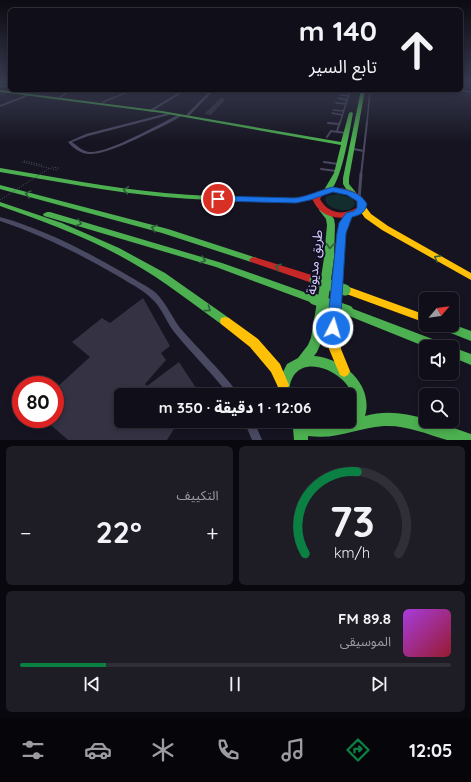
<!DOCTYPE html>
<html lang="ar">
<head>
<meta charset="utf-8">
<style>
	:root { --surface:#100f19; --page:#1e1d26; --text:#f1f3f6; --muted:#9c9ca2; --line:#302f38; --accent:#0b8043 }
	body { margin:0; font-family:Quicksand,"Noto Sans Arabic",sans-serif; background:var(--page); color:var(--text); direction:rtl; height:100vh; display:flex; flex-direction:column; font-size:15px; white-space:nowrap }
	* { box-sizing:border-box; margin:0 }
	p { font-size:13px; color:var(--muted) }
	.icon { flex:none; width:22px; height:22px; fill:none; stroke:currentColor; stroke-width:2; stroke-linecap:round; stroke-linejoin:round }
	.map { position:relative; height:440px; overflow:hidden; direction:ltr }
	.details { display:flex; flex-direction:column; gap:6px; padding:6px; background:#09080e; flex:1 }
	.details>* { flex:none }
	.banner { position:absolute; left:8px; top:8px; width:455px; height:84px; border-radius:6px; box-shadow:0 2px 6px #0003,0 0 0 1px var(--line); direction:rtl; background:#100f19; color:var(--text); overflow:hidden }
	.needle { width:26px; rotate:61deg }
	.tools { position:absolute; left:419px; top:292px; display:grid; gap:8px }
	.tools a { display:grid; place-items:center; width:40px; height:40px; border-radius:6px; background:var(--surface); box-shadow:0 2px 6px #0003,0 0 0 1px var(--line); font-size:20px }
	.speed { position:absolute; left:12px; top:376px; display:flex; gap:8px; font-size:20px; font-weight:700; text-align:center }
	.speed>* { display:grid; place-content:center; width:52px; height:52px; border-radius:50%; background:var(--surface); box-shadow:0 2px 6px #0003,0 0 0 1px var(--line); line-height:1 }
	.speed .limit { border:6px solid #d22; background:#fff; color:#111 }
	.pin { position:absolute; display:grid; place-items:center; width:34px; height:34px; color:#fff; margin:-17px; border:2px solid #fff; border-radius:50%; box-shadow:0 1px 4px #0007 }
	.me { position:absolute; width:44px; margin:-22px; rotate:5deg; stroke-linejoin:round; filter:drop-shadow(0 0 3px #0008) }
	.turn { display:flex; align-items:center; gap:14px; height:84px; padding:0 20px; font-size:18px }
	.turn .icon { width:52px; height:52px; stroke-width:2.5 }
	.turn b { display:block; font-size:28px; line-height:34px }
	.big { font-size:30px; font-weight:800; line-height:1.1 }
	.details .widget { flex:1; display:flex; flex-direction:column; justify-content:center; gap:6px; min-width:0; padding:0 14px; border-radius:6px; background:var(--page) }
	.details .dial { align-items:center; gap:0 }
	.dial svg { height:104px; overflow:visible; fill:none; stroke:var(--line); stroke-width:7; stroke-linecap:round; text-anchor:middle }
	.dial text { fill:var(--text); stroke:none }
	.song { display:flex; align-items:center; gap:12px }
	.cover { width:48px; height:48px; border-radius:6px; background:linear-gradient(135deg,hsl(280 70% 55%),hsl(350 70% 35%)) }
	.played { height:4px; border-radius:2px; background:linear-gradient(90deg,var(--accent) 20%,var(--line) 20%) }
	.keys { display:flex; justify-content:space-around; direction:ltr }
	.heat { display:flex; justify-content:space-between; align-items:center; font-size:22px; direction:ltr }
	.details .tiles { flex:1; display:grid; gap:6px; grid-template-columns:1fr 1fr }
	.widget:last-child { grid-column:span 2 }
	.trip { position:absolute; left:114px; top:388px; width:242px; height:40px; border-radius:6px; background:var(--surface); box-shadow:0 2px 6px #0003,0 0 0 1px var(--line); font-weight:800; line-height:40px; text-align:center; direction:rtl }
	.tab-bar { display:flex; height:64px; justify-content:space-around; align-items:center; background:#06060a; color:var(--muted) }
	.tab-bar .icon { width:28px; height:28px }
	.tab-bar .selected { color:var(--accent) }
	.tab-bar b { font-size:18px; color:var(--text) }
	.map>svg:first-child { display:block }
	.green { fill:#132c2d }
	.building { fill:#343243 }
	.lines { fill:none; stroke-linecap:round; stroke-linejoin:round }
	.path { stroke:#44505f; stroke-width:1; stroke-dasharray:1 1.5; stroke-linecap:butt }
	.lane-far2 { stroke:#4a4962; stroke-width:1.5 }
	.lane-far1 { stroke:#4a4962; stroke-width:2 }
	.lane { stroke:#4a4962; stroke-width:3 }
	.street { fill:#4a4962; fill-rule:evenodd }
	.fast { fill:#4caf50; fill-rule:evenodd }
	.slow { fill:#ffc107; fill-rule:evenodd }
	.jam { fill:#c62828; fill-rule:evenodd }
	.path-bridge { stroke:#44505f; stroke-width:1; stroke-dasharray:1 1.5; stroke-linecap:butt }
	.fast-bridge { stroke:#4caf50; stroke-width:11 }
	.oneway { stroke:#305f3b }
	.route { fill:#1a73e8; stroke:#114b97 }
	.labels { text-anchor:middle; stroke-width:4; stroke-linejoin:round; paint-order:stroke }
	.near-street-label { font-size:13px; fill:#d9d4ff; stroke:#130f26 }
</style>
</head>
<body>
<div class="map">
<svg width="471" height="440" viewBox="0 0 471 440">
	<rect width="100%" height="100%" fill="#161421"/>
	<path class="green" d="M338,194L352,198L355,203C352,215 334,210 327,204L325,199L327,196Z"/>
	<path class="building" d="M222,97L225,100L211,115L204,114Z
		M143,298L170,346L161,353L166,360L145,384L147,386L179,362L198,391L196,395H121V421H179L167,440H68L44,419H55V389L90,357L72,342L102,318L110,323Z"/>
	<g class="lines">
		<path class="path" d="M42,165L25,161L22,162L57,170L59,168L52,167"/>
		<path class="lane-far2" d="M341,91L350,92
			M37,93L46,90
			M340,95L349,96
			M60,97L72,90
			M338,98L347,100
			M103,102L132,90
			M336,103L346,104
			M333,110L344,111
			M332,113L342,115
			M340,123L350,90
			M367,123L370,90"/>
		<path class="lane-far1" d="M328,123L339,124
			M337,131L340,122
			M327,137L331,131L346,133
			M353,149L364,151
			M324,162L338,164
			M321,169L336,171
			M361,175L367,122"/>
		<path class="lane" d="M359,199L361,174"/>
		<path class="street" d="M10,84V86L0,88V86Z
			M183,90H186L151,112L148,111Z
			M211,90H214L189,116H187V114Z
			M456,90H461L471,91V93Z
			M28,94L31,95L0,107V105Z
			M168,113L170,114L169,115L88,136L72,142C77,146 83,151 89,152C107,154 159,124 178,115L181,116C174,121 166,124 159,128C142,136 107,155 89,154C81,154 73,148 68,142L86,134Z
			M0,217C43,229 84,250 122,272C133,279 146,285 156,293C166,303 172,317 180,328C199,350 220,369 237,392L238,395H229C212,373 192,354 175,333C166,322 162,307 151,298C142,289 129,283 118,276C80,254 42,235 0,221Z
			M244,421H254L262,440H252Z"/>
		<path class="fast" d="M0,90L162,111L341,142L349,113L351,112L353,113C350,128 341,187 328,192L324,190L334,173L341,145L162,113L0,92Z
			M361,90H365L349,178V184L358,195L354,197H351L343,184V178Z
			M0,168C55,177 109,188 165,193C207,197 250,197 292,198L304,197L318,193L322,195L321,197L304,201L292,202C250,201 207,201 165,197C109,192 55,181 0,172Z
			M0,185L168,229L257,258L259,260L257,262H251L162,233L0,189Z
			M0,202L62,223L119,248L165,273L229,318L230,321L229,324L225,325L221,324C192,303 163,280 131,262C90,238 45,222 0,206Z
			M320,208H326L334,219L335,225L334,258L323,338L317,352L314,356C343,358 374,385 365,416C386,410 405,413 426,419V421H434L468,433L471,434V440C463,440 454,440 447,440C426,434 407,425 384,426C355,428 339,440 308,436V440H294L293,428L290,426L288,421H307L316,425L328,427L341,425L346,421H349C349,418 352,416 352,413C353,409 354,401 353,397C347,369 289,346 289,395H277L278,382L287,364L298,358L308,345L311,338L317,302L314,303L310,302L216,267L44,216L43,214L47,212H50L222,263L318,297L324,258L327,225L326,219L319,210Z
			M348,307L443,343L445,347H426L344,314L343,311L344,308Z
			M452,324L471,331V341L438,328L437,325Z
			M451,347H452L471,354V365L452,357Z"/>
		<path class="slow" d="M359,206H365L371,214L388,226L471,273V280L382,230L365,218L358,208Z
			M346,213H349L353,215C340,236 343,264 341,288L345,286L349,287L426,315V323L341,292L339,328L341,349L350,371L348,375L344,377L340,375L329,349L327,328L337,233L340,223Z
			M225,317L229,318L258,339L280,364L289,385L287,389L283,391L279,389L271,372L250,347L221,324L220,321L221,318Z"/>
		<path class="jam" d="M328,188C344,187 363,190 366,208C355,219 334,221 322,212C317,208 315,204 312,199L316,192ZM329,192C340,192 349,194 357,202L358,207C344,216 328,214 320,199L322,195Z
			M254,257L318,277L320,280L318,283L315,284L251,262L249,260L251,258Z"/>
		<path class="path-bridge" d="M0,200L50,168"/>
		<path class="fast-bridge" d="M315,280L345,290
			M314,299L348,311"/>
	</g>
	<defs><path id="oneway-chevron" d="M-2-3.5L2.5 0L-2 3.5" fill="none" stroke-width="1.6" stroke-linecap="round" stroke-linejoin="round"/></defs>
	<g class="oneway">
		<use href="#oneway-chevron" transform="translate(126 190) rotate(-172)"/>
		<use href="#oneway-chevron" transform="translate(28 194) rotate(-166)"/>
		<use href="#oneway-chevron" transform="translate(79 223) rotate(16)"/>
		<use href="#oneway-chevron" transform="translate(154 228) rotate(-164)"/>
		<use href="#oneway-chevron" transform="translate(330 246) rotate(93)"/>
		<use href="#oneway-chevron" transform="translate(437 258) rotate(-151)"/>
		<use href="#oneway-chevron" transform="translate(203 260) rotate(18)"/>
		<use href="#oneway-chevron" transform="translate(278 267) rotate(-162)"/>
		<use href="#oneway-chevron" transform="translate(208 309) rotate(36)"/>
	</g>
	<linearGradient id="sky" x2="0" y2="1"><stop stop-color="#0c0b12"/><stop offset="0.57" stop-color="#363a4e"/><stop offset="1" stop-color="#363a4e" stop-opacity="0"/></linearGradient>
	<rect width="471" height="143" fill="url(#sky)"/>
	<path class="route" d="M333,187C346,190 360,191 367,204C365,213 360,215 352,217L346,233L340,328L338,332L333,333L329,332L327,328L337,233L339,223L346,213L354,211L357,208V201L347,195L333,192L310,200L296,203L218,201L214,199L218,196L296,198C309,196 320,190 333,187Z"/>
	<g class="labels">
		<g class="near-street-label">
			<text transform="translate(314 262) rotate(-84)" y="5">طريق مديونة</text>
		</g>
	</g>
</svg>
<div class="tools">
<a><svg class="needle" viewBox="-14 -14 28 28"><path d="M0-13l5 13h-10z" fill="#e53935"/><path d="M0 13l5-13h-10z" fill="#9c9ca2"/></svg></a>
<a><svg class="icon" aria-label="sound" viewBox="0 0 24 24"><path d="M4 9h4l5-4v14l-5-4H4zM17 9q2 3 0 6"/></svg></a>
<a><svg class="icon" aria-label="search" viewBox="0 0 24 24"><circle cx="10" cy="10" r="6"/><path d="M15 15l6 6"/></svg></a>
</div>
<div class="speed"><div class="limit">80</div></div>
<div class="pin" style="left:218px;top:199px;background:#d93025"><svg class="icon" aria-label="arrive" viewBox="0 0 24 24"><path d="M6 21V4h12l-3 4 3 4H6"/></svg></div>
<svg class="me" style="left:333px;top:328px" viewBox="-20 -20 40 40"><circle r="17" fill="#1a73e8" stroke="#fff" stroke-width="3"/><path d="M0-11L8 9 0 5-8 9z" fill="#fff"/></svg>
<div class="trip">12:06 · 1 دقيقة · 350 m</div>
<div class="banner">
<div class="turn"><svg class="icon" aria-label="ahead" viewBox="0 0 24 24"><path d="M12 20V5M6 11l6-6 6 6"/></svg><div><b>140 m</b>تابع السير</div></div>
</div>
</div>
<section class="details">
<div class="tiles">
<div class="widget dial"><svg viewBox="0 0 100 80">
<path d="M14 69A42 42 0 1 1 86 69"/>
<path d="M14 69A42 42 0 0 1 54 6" stroke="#0b8043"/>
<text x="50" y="56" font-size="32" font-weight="700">73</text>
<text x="50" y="72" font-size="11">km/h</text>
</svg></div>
<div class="widget"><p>التكييف</p>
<div class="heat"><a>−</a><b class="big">22°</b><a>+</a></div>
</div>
<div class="widget">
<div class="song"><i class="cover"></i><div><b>89.8 FM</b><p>الموسيقى</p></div></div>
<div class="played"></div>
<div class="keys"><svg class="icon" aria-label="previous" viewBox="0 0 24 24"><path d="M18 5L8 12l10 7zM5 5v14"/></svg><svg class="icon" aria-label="pause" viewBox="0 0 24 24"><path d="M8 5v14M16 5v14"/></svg><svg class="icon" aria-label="next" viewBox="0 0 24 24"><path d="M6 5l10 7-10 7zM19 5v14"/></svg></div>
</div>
</div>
</section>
<nav class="tab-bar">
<b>12:05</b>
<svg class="icon selected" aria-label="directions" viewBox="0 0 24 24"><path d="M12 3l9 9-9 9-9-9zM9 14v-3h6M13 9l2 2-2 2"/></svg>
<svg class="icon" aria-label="music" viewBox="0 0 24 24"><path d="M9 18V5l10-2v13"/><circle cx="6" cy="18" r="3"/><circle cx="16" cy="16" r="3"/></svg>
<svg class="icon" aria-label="phone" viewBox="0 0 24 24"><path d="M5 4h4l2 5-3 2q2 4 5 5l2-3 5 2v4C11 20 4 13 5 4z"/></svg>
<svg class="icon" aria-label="climate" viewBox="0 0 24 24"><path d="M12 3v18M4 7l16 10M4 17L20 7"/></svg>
<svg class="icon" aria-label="car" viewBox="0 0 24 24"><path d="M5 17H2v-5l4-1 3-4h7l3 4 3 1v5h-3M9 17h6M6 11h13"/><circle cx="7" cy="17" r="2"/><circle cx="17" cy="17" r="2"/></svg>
<svg class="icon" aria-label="filters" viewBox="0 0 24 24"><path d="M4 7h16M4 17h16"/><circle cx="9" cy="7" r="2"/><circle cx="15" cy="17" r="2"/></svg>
</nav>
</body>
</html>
